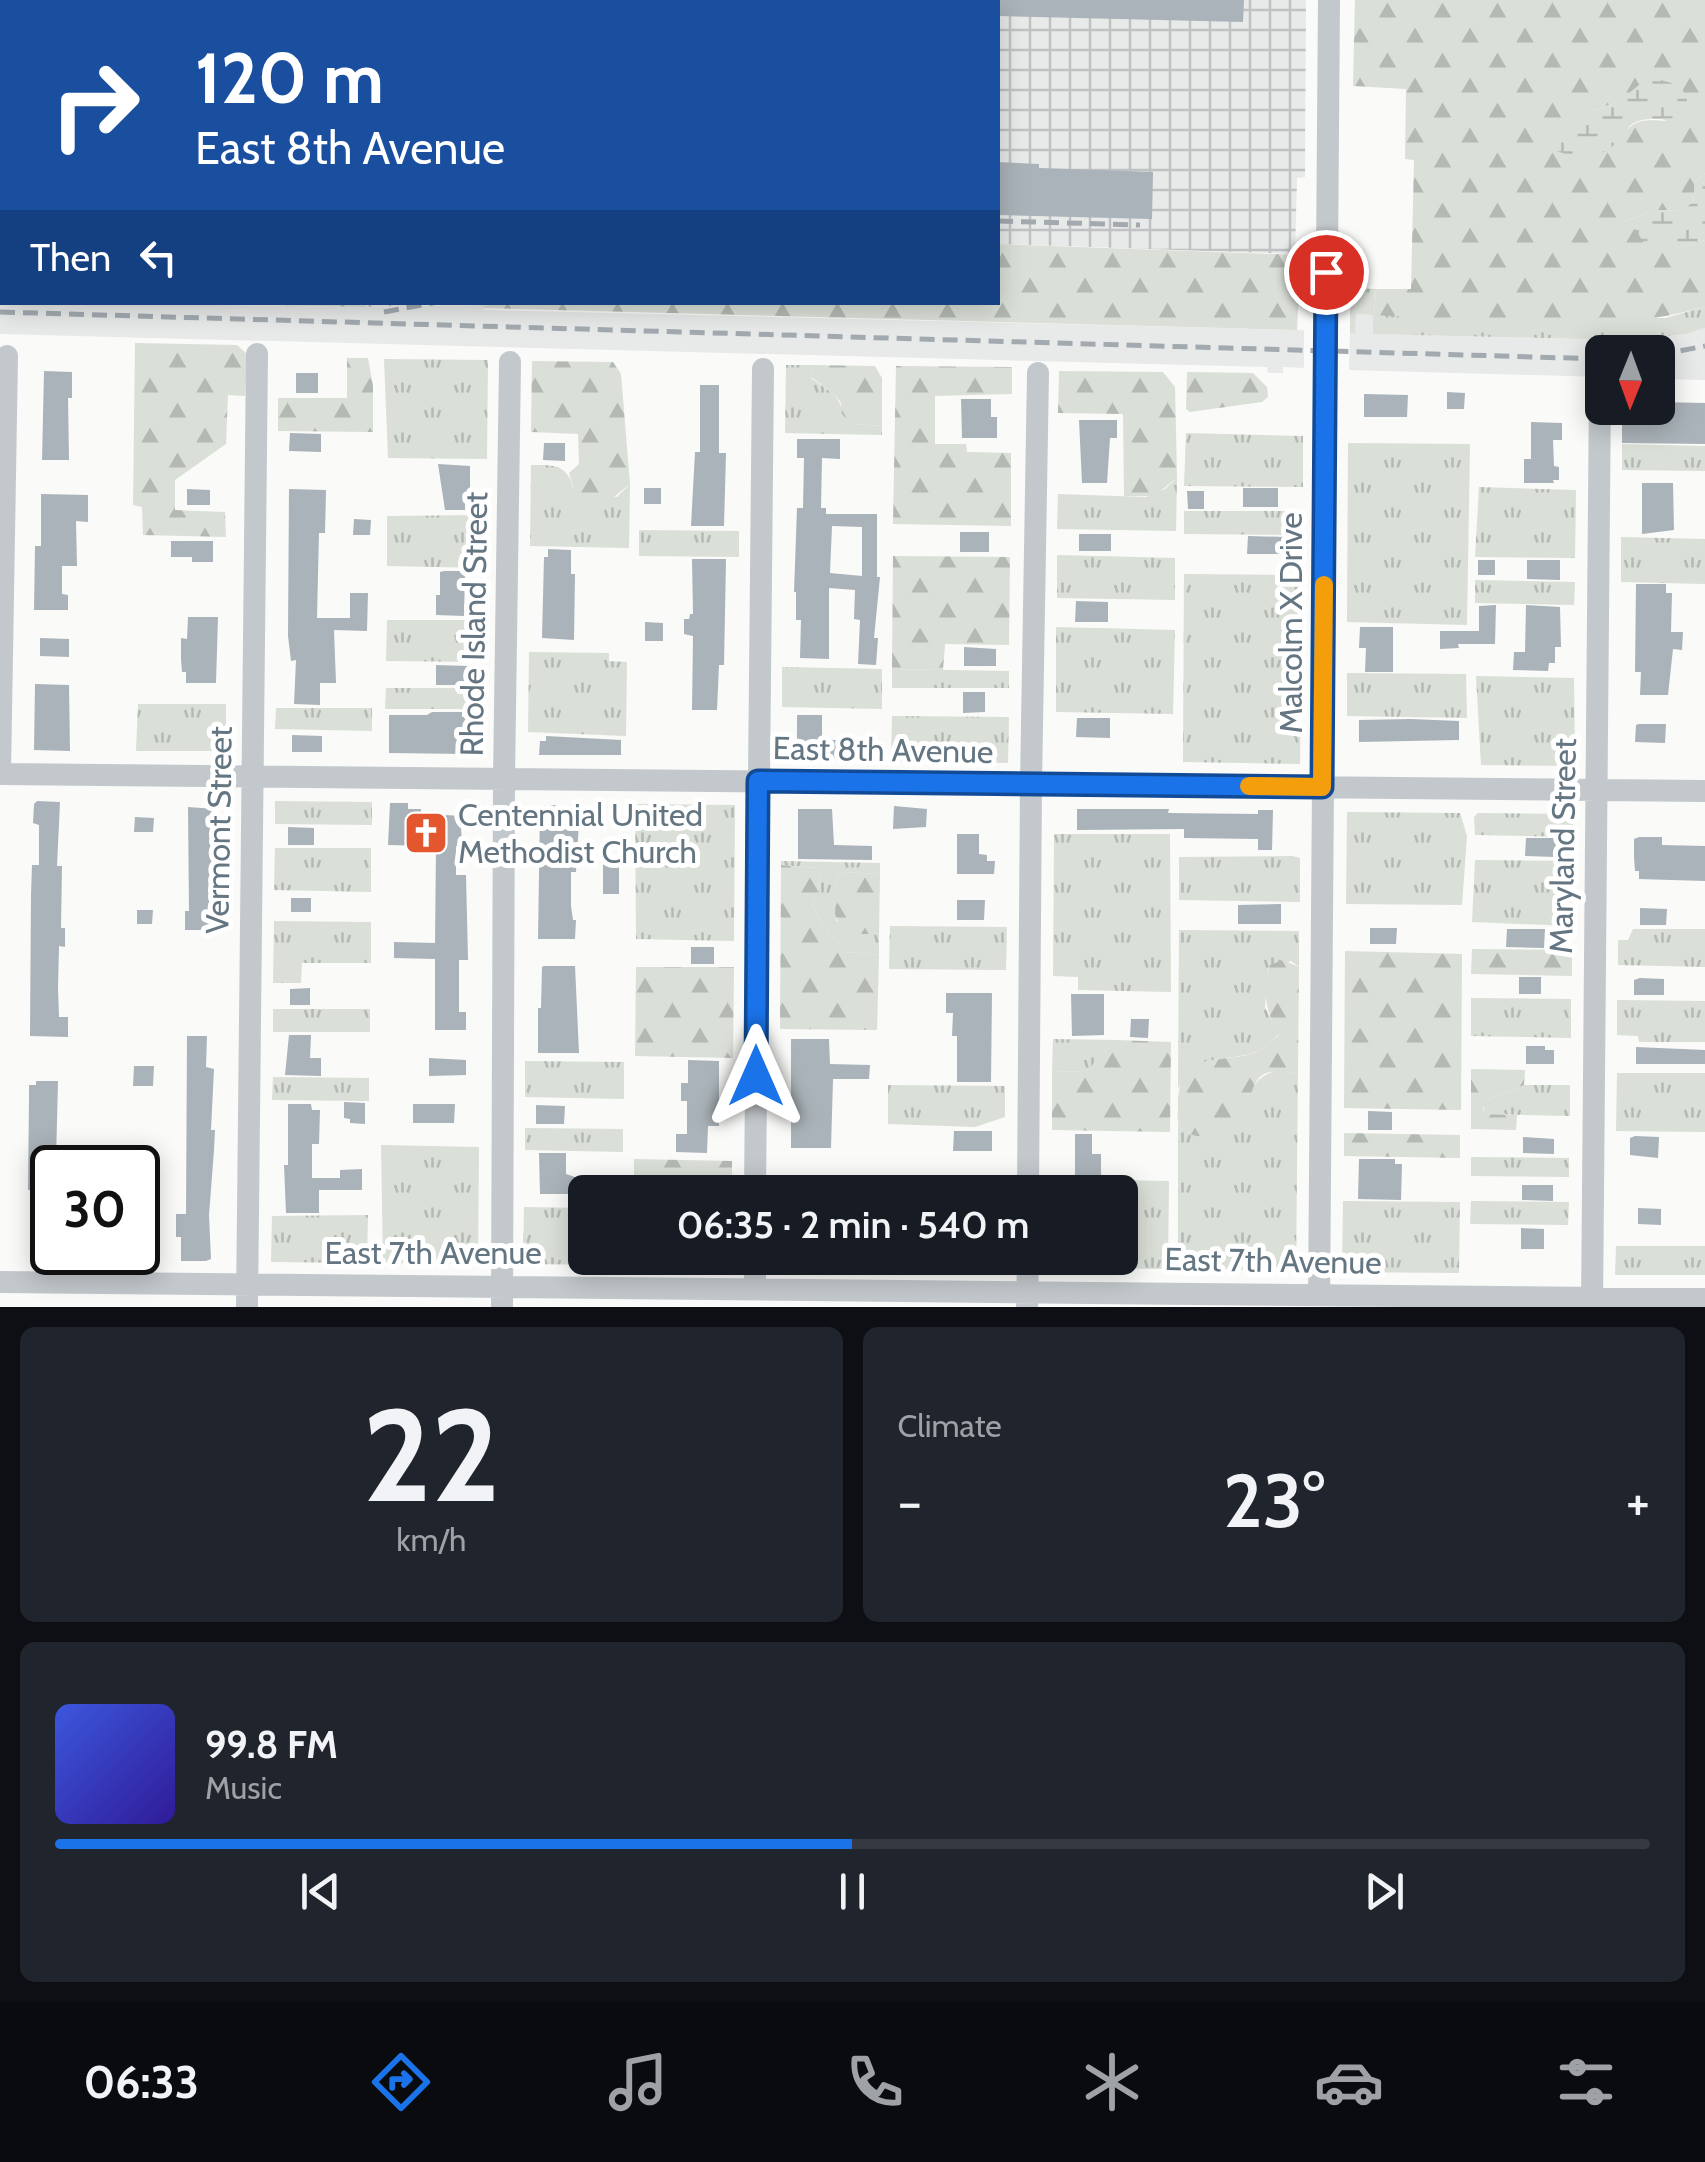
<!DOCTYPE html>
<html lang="en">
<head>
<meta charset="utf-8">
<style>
	:root { --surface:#171b24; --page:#20242c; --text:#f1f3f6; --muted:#9ea1a6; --line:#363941; --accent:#1a73e8 }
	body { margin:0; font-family:Cabin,sans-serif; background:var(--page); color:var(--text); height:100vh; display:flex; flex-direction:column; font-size:38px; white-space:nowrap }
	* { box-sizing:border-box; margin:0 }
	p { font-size:32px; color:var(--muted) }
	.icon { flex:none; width:55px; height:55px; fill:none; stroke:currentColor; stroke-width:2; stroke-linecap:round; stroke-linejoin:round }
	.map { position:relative; height:1307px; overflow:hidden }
	.sheet { display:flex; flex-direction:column; gap:20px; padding:20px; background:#0d0f14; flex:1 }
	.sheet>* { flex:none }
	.top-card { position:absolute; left:0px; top:0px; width:1000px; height:305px; box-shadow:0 5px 25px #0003; background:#1a4fa0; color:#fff; overflow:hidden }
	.needle { width:65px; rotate:181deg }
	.controls { position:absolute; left:1585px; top:335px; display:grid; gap:20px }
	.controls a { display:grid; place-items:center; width:90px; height:90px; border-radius:15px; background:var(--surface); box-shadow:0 5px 25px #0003; font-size:50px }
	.speed { position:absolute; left:30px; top:1145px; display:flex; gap:20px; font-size:50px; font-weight:700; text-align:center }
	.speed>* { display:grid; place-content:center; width:130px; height:130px; border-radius:50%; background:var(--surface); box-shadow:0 5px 25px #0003; line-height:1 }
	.speed .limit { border:5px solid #111; border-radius:15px; background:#fff; color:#111 }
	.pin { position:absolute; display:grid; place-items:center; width:85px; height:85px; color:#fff; margin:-42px; border:5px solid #fff; border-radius:50%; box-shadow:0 2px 10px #0007 }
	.me { position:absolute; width:110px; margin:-55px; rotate:0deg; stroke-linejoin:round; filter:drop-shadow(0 0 8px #0008) }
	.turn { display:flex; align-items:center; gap:35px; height:210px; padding:0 30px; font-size:45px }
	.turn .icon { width:130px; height:130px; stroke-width:2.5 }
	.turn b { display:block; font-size:70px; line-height:85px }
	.then { display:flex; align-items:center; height:95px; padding:0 30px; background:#0003; gap:20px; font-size:38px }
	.big { font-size:75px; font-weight:600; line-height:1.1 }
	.sheet .widget { flex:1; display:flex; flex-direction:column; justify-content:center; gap:15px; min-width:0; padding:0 35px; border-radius:15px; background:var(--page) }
	.sheet .dial { align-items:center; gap:0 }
	.dial b { font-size:130px; line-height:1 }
	.song { display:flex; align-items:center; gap:30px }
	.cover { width:120px; height:120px; border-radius:15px; background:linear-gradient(135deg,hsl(230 70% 55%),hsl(250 70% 35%)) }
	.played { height:10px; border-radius:5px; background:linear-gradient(90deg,var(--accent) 50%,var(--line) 50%) }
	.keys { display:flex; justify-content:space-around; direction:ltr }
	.heat { display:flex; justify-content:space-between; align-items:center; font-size:55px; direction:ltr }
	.sheet .tiles { flex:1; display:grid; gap:20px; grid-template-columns:1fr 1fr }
	.widget:last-child { grid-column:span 2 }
	.trip { position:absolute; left:568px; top:1175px; width:570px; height:100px; border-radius:15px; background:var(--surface); box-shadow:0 5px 25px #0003; font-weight:600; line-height:100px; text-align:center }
	.menu { display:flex; height:160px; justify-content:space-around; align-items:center; background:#090b0e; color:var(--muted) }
	.menu .icon { width:70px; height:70px }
	.menu .on { color:var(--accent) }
	.menu b { font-size:45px; color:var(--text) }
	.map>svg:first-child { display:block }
	.built { fill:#e8e9e9 }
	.industrial { fill:url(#industrial-grid) }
	.grass { fill:url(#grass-tufts) }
	.forest { fill:url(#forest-firs); fill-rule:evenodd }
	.wetland { fill:url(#wetland-marsh) }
	.building { fill:#aab3b9; fill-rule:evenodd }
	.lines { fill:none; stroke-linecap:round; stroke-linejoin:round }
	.minor { stroke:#c3c8cc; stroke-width:22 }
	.rail { stroke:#a2aab0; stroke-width:5; stroke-dasharray:15 8; stroke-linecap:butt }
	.route-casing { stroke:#114b97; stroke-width:25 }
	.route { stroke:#1a73e8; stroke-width:18 }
	.slow { stroke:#f59e0b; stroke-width:18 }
	.labels { text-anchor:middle; stroke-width:10; stroke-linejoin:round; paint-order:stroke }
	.street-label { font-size:32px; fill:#657683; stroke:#fff }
	.poi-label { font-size:32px; fill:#657683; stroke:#fff; text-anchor:start }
</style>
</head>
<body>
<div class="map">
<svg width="1705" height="1307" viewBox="0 0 1705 1307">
	<defs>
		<pattern id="industrial-grid" width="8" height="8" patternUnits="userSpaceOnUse" patternTransform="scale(2.5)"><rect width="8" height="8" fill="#e8e9e9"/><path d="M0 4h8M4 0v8" fill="none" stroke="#c0c1c2"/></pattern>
		<pattern id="grass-tufts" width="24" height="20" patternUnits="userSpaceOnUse" patternTransform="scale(2.5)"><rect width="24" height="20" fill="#dadfd7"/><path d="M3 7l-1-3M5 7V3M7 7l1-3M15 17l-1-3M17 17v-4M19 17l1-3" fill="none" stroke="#b4b9b4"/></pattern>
		<pattern id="forest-firs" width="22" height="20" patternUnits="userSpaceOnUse" patternTransform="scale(2.5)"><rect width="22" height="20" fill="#dadfd7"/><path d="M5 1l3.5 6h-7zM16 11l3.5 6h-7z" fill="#b4b9b4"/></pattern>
		<pattern id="wetland-marsh" width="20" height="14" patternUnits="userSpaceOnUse" patternTransform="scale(2.5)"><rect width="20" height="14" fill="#dadfd7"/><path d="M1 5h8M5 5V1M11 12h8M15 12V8" fill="none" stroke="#b4b9b4"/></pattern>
	</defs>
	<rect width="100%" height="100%" fill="#fafaf8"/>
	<path class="built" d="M0,299L2,302L366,307L487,305L483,310L1304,330V368L1283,367V373H1268L1267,367L0,334Z
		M1356,314L1374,315V334L1625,340L1686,334L1705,328V380L1658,379V352H1602V377L1349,370L1350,333H1354Z"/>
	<path class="industrial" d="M353,0H1306L1305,177L1297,178L1295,254L998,244V2Z
		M365,303H493L366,307Z"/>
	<path class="grass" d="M1350,288L1376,289L1374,314L1665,318L1705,307V328L1686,334L1625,340L1373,334V315L1356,314L1355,333H1350Z
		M384,359L488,360L487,459L388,458Z
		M786,365H812L811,378L835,395L851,424L882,426V435L785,433Z
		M1186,433L1303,436V487L1184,486Z
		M1348,443L1470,444L1467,625L1347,622Z
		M1622,444L1705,446V471L1622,470Z
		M531,465C554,465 568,464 573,489L617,497L630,484L629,548L530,546Z
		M1177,478L1176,531L1057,529L1058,494L1146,497L1165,489Z
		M1479,487L1576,490L1575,558L1475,557Z
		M1184,511H1303V535L1184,534Z
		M486,515L485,568L387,566V516Z
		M639,530L739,531V557L639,556Z
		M1621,537L1705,539V584L1621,582Z
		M1057,555L1175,558V600L1057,598Z
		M1184,574L1302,575L1300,764L1183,762Z
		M1475,580L1575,582L1574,605L1475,603Z
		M387,620H484L483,662L386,661Z
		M1056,627L1175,630L1173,714L1056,712Z
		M529,652L609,653V661L627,662L626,736L528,732Z
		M782,667L882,669V709L782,707Z
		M892,669L1009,671V688H892Z
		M1347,673L1466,674L1467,718L1347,716Z
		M1476,676L1574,678L1575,766L1481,765Z
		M386,688H483V709H385Z
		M138,704H226V751H136Z
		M276,708H372V731L275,729Z
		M892,716L1009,717L1008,763L891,761Z
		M275,801L372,802V825L275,824Z
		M635,804L735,805L734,941L636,939Z
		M1347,812L1460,813L1467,836L1462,905L1346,904Z
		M1478,813L1573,814V837L1475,835L1474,817Z
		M1054,834H1170L1171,992L1078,990V977L1053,976Z
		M275,848H371V892L274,890Z
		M1292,856L1300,858V902L1179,900V857Z
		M1475,860L1573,861L1572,926L1472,922Z
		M781,861L880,863V874L843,872L837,878L836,921L857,934H879V955L846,952L832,937L812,906L821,880L819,868L781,865Z
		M274,921L371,922V963H302L301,983H273Z
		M890,926L1007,927L1006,970L889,969Z
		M1633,929H1705V967L1618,965V940H1628Z
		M1179,930L1299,931V967L1291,961L1268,969L1265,1007L1279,1034C1272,1041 1263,1051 1253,1053C1219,1063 1200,1051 1178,1089Z
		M1471,998L1571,999V1038L1471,1036Z
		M1617,1000L1705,1001V1042H1639L1638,1036L1617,1035Z
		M273,1009H370V1032H273Z
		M1053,1039L1116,1040L1087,1071L1052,1072Z
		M525,1061L624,1062V1099L525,1097Z
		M1279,1070L1298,1074L1296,1271L1178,1269V1123L1182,1130L1243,1111C1249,1090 1257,1075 1279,1070Z
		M1617,1073H1705V1132L1616,1131Z
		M273,1077L369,1078V1101L272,1100Z
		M888,1085L1005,1086V1117L975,1127L888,1124Z
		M1524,1085H1570V1116L1483,1114L1484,1105L1488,1100Z
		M525,1128L623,1129V1152L525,1150Z
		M381,1145L479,1147L478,1264L383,1263Z
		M1471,1157L1569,1158V1177L1471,1176Z
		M1051,1179L1169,1181L1168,1269L1050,1268L1051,1258H1120V1192H1051Z
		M1343,1201L1460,1202L1459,1273L1342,1272Z
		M1471,1201L1569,1202L1568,1225L1470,1224Z
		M524,1207L585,1208V1258H622L621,1265L523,1264Z
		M368,1215L367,1263L271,1262L272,1216Z
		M1616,1246H1705V1275H1615Z
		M889,1258H1004L1003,1269L890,1268Z"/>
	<path class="forest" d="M178,0H353V2H175Z
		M1355,0H1705V173L1695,183L1693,203L1682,211L1654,210L1624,222L1672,249L1705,240V307C1596,337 1485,321 1374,315L1376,289H1411L1414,160L1405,159L1406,89L1353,86ZM1618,102L1667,121C1643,119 1633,119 1620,139L1582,114Z
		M998,244L1301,255L1297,330L482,308L493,302H998Z
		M365,302L366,307L158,303V302Z
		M135,343L237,345L248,355L245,396L228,395L226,444L175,480V510L225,512L226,537L143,535L142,507L133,505Z
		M347,358H368L373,386V432L278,431V398H347Z
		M532,361L613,362L621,374L630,484L604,505L584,507L577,502L569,473L579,464L578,434L531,432Z
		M812,365L875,366L882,378V426L851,424L842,414L841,403L835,395L811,377Z
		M896,366L1012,367V394L935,396V444H966L967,452L1011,453V526L893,524Z
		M1059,371L1163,372L1175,387L1177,478L1154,496H1124L1123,414L1058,413Z
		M1187,372L1253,373L1267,387L1268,397L1262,402L1190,412L1186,409Z
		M893,556L1010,557L1009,645L945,644L943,670L892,669Z
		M781,865L819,868L821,880L812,906L832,937L846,952L879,955L877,1030L780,1029Z
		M843,872L880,874L879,934H857L839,926L835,914L837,878Z
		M1472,949L1572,950V976L1471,974Z
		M1345,951L1462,954L1461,1110L1344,1108Z
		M1283,960L1299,967L1298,1074C1243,1061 1259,1096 1237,1124C1226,1137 1192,1142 1181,1128C1176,1122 1178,1113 1178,1105C1179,1048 1217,1065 1254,1053C1264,1050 1271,1041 1279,1035C1266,1011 1261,992 1270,965Z
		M636,967H734L733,1058L635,1056Z
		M1116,1040L1171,1042L1170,1132L1052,1130V1072L1087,1071Z
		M1471,1069L1525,1070L1524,1085L1488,1100L1483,1108V1114L1517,1115L1516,1130L1471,1129Z
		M1344,1133L1460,1135V1158L1344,1156Z
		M634,1159L732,1161V1192H634Z"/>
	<path class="wetland" d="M2,13V231H1L0,14Z
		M1658,79L1681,86L1687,100L1684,116C1667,121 1649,116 1636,122C1627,126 1627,132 1620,139C1600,161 1579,159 1553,150L1551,135L1582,114L1618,102L1639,85Z
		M1705,173V240L1672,249L1644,243L1636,230L1622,223L1654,210L1682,211L1693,202L1695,183Z"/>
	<path class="building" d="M998,0H1244L1243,22L998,16Z
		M998,162L1039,164V168L1153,172L1152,219L998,215Z
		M44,371L72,372V398H68L69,460H42Z
		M296,373H318V393H296Z
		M700,385H719V453H726L724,526H691L695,452H700Z
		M1447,392L1465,393L1464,409H1447Z
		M1364,394L1408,395L1407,417H1364Z
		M961,399H991V417H997V438H962Z
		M1658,402L1705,403V444L1622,443V408H1658Z
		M1079,420H1117V438H1110L1107,483H1082Z
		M1531,422L1562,423V440H1553L1554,466L1559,467V480H1553L1554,483H1524V459H1531Z
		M290,433L321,434V452L289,451Z
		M797,439H840V459L822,458L821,508H826V514H877V577H880L874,638H878L876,665L858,664L860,620L854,619L855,590L829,588V659L800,658L801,620H796V592H794L797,508H803L804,458H797ZM832,526L862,527V576L830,573Z
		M544,443H565V461L543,460Z
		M438,464L470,466V502H465V510H445Z
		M1642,483H1673L1674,530L1642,534Z
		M644,488H661V504H644Z
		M1243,488H1278V507H1243Z
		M187,489L210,490V505H187Z
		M289,489L326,490L325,533H319L317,618H350V593H368L367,631L334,630L336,683H320V705L294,704L296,660L291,661L288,636Z
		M1187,491H1204V509H1188Z
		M41,494L88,495V522L76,521L77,566H62V594L68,595V610H34L35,546H41Z
		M354,519L371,520L370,535H353Z
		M960,532H989V552H960Z
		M1079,534H1111V551H1079Z
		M1248,536L1285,537V554H1247Z
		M171,541H213V562H192V557H171Z
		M548,549L571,550V574H575L574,640L542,638L544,557H548Z
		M692,559H726L724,665H719L717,710H692L693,636L684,634V619H689L690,614H693Z
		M1478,560H1495V575H1478Z
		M1527,560H1560V580L1527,579Z
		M444,571H465L464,616L436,615V595H440V572Z
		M1636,584H1666V593H1672L1671,632H1683L1682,650L1673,649L1668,695H1640L1641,672H1635Z
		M1076,601L1108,602V622H1075Z
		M1496,605L1495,644H1458L1459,648L1440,649V631H1479V606Z
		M1526,605L1560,607L1561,647H1555V663H1549L1548,671L1513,670L1514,652H1525Z
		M188,617H218L216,683H186V672H182L181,659V638L187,639Z
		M645,622L663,623V641H645Z
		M1360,627H1393V672H1365L1366,648H1359Z
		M40,638L69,639V657L40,656Z
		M964,647L996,649V666H964Z
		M436,665L468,666V685H436Z
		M35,684L69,685L70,751L34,750Z
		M963,692H985V712L963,713Z
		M432,712H462V717H468L467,754L389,753V715H427Z
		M797,715H822V740H875V759L801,758L797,756Z
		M1077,718H1110V738L1076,737Z
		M1411,719L1459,721V740L1359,742V720Z
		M1639,724H1666L1665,743L1635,742L1636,725Z
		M292,735L322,736V752H292Z
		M546,736L621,740V755H539L540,741H546Z
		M37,801L60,802L57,866H62L61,928H65V947L59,946L58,988L59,1017H68V1037L30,1036L31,895L32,865H39V825L33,823L34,804Z
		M390,803H408V809H421V819H446V815L460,816L462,841L456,847V875H466L468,960H459V1012H466V1030H435V959L394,958V942L435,943L436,846L388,845Z
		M545,805L580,806L576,872H571V906L573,920H576L575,939H538L540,810Z
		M894,806L927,809L926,827L893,829Z
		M188,807L215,809L213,928L209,930H185V911H189Z
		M798,809H832L834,845L872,846V860L798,859Z
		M1077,809H1169L1168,813L1258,814V810H1273L1272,850H1258V839L1184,838V829L1077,830Z
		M135,817L154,818L153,832H134Z
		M288,827L314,828V845H288Z
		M957,834H979V854L987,855V861H995L994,874H957Z
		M1639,837H1662V845L1705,846V881L1639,879V871H1635L1634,857V839Z
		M1526,838H1556V857L1525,856Z
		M603,856H619V894H603Z
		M291,898H311V912H291Z
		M957,900H985L984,920H957Z
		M1281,904V924H1238V905Z
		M1640,908L1667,909L1666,925H1640Z
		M137,910H153L152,924H137Z
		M1370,928H1397L1396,944H1370Z
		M1507,929H1545L1544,948L1506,947Z
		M691,947H714V964H691Z
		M544,966H575L579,1053H538V1008H541L542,967Z
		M1519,977H1541V994H1519Z
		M1640,978L1664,979V995H1634V980Z
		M310,988V1005H290V989Z
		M946,993H992L991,1082H957V1036H952L953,1013H946Z
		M1071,994H1104V1035L1072,1036Z
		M1131,1019H1149L1148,1038L1130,1037Z
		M289,1035H311L310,1058H321V1076L285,1075Z
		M187,1036H207L206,1067L214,1069L211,1130H215L214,1150L209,1215L211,1259L206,1261H181V1237H176V1214H186Z
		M791,1039H829L830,1064L870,1065L869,1079H833L831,1148H791Z
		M1526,1046H1545V1050H1554V1064H1526Z
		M1636,1047L1705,1050V1064H1636Z
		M429,1058L466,1060V1075L429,1076Z
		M688,1060L719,1061V1126H708L707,1153L676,1152V1134H687V1101H681V1083H688Z
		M134,1066H154L153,1086H133Z
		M36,1081H58L56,1161H52V1255H33L34,1190H28L29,1098V1085H36Z
		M344,1102L365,1103V1124L350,1123V1119L344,1118Z
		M288,1104H311L312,1110H320L319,1144H312V1178H340V1170L362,1169V1190H319V1213H286L284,1165H288Z
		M413,1104H455L454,1123H413Z
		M536,1105L565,1106L564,1124H536Z
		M1368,1111L1392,1112V1130H1368Z
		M954,1131H992V1151H953Z
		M1075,1134H1092V1154H1101V1175H1075Z
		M1635,1136L1659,1137L1658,1158L1630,1155V1138Z
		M1523,1137L1554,1139V1154L1523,1153Z
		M539,1153H566V1174L578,1178L577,1194H540Z
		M1359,1159H1395V1164H1402L1401,1200L1358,1199Z
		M949,1177H992V1192H949Z
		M1522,1185H1553V1201L1522,1200Z
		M1638,1208L1661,1209V1225L1638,1224Z
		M1521,1228L1544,1229V1249H1521Z"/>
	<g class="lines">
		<path class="minor" d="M0,774L1705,791
			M0,774L7,356
			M755,1192L763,369
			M1028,1192L1031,784L1038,373
			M0,1282L1705,1299
			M755,1289V1258
			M247,1307L257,354
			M502,1307L504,779L510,362
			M1027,1307L1028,1258
			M1319,1307L1329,0
			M1592,1307L1600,386"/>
		<path class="rail" d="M998,221L1140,225
			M0,312L1602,359
			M384,312L438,302
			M1658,355L1705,346"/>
	</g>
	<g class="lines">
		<defs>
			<path id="route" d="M756,1076L758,781L1322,787L1326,272"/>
		</defs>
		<use href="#route" class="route-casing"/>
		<use href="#route" class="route"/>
		<path class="slow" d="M1249,786L1322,787L1324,585"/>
	</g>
	<defs>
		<symbol id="church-square" viewBox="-11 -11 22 22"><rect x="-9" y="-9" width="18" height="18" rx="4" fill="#e4572e" stroke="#fff"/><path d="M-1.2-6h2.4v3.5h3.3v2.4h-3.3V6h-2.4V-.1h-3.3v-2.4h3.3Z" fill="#fff"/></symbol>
	</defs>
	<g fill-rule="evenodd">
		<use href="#church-square" x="401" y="808" width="50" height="50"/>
	</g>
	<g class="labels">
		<g class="street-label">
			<text transform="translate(1291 623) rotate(-90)" y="11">Malcolm X Drive</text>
			<text transform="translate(474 624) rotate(-89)" y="11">Rhode Island Street</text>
			<text transform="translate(883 750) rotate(1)" y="11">East 8th Avenue</text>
			<text transform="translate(219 830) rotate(-89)" y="11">Vermont Street</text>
			<text transform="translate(1563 846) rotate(-89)" y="11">Maryland Street</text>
			<text x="433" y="1264">East 7th Avenue</text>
			<text transform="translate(1273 1261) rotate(1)" y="11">East 7th Avenue</text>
		</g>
		<g class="poi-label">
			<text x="458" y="826">Centennial United<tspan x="458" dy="37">Methodist Church</tspan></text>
		</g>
	</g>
</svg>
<div class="controls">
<a><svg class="needle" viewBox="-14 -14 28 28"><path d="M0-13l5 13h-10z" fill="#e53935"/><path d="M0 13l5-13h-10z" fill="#9ea1a6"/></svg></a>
</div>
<div class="speed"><div class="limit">30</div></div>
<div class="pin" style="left:1326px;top:272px;background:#d93025"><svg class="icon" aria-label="arrive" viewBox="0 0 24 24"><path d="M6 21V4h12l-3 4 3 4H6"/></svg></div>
<svg class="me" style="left:756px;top:1076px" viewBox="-20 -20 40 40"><path d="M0-17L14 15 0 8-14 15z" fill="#1a73e8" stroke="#fff" stroke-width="4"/></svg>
<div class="trip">06:35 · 2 min · 540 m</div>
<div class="top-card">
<div class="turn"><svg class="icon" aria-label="right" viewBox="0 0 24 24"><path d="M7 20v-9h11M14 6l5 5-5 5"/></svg><div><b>120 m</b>East 8th Avenue</div></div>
<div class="then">Then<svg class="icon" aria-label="left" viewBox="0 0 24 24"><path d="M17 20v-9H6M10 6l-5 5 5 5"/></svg></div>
</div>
</div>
<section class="sheet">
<div class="tiles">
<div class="widget dial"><b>22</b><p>km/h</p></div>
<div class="widget"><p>Climate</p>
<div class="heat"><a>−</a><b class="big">23°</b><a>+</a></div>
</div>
<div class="widget">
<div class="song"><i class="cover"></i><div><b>99.8 FM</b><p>Music</p></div></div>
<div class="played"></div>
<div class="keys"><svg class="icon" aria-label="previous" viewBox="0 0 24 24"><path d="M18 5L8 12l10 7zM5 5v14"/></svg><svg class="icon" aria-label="pause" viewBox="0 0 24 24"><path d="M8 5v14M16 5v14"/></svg><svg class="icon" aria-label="next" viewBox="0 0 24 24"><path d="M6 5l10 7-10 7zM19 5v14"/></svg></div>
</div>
</div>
</section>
<nav class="menu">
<b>06:33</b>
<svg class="icon on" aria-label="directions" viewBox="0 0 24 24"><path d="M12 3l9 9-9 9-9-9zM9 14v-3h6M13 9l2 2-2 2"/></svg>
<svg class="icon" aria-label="music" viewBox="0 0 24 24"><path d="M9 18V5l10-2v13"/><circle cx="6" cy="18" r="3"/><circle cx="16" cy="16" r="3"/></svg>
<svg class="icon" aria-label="phone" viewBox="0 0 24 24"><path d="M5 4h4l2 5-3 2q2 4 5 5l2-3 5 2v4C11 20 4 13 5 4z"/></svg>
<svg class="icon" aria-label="climate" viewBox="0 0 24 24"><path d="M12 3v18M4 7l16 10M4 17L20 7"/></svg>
<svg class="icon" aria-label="car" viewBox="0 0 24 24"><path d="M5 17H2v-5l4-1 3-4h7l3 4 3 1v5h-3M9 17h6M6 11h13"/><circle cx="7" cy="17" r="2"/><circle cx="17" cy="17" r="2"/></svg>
<svg class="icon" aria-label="filters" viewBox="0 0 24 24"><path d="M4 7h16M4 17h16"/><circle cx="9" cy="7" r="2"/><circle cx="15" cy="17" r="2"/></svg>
</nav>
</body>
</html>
